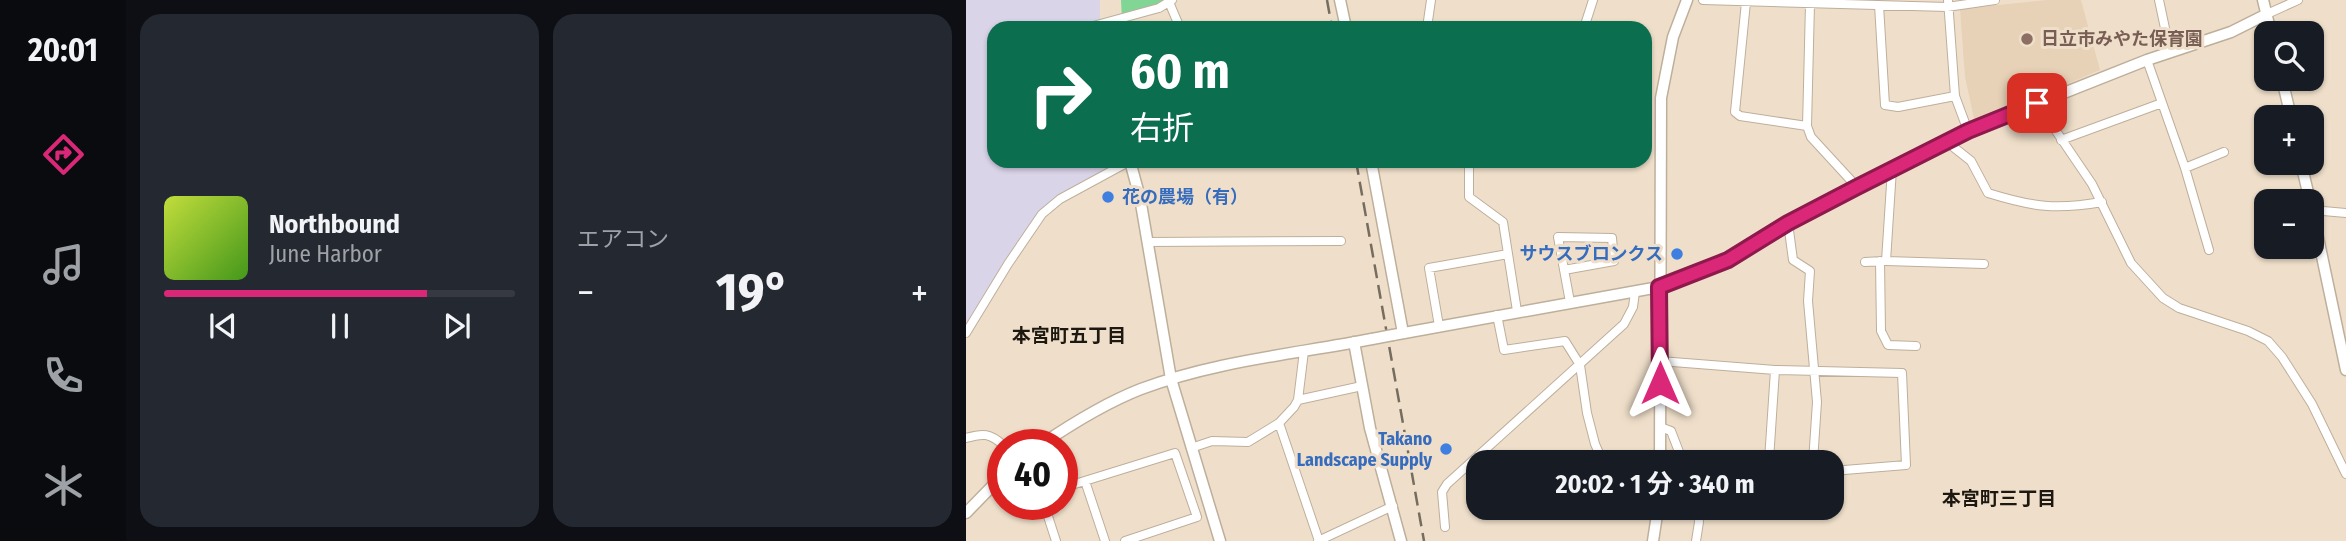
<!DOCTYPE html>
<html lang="ja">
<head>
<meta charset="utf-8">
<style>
	:root { --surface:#171b24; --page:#242831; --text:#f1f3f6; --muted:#9ea1a6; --line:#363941; --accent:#db2777 }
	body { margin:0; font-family:"Fira Sans Condensed","Noto Sans JP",sans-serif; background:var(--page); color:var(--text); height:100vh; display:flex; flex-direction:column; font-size:26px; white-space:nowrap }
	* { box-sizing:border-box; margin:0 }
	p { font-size:23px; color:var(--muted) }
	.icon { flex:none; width:38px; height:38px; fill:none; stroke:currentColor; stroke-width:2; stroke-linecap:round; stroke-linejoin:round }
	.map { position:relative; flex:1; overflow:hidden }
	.details { display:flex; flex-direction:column; gap:14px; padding:14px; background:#0d0f14; width:840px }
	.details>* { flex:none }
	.top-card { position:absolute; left:21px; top:21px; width:665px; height:147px; border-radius:21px; box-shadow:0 2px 5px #0004; background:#0b6e4f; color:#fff; overflow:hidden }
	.buttons { position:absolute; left:1288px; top:21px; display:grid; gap:14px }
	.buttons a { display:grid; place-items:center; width:70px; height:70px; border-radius:14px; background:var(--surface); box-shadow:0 2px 5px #0004; font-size:35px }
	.speed { position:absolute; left:21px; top:429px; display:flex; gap:14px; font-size:35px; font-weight:700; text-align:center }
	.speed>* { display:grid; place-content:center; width:91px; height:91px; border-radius:50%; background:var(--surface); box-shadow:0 2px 5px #0004; line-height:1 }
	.speed .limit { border:10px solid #d22; background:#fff; color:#111 }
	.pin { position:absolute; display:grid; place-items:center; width:60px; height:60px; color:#fff; margin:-30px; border-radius:14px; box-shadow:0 4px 10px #0006 }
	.me { position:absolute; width:77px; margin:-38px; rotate:0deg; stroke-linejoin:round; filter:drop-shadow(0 0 5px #0008) }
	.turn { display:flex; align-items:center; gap:24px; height:147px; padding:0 28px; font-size:32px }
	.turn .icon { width:91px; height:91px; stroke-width:2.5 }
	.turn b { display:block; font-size:49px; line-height:60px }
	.big { font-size:52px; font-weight:700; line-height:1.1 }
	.details .widget { flex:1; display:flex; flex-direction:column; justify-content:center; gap:10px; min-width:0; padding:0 24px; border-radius:21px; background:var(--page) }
	.song { display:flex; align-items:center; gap:21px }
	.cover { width:84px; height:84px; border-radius:10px; background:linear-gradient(135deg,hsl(70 70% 55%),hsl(100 70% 35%)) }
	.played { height:7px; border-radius:4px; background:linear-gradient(90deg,var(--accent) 75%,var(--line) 75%) }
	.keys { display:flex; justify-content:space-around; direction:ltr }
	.heat { display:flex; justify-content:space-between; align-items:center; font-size:38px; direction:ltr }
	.details .tiles { flex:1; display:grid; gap:14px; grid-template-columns:repeat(2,1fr) }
	.trip { position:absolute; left:500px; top:450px; width:378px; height:70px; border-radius:21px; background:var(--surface); box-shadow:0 2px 5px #0004; font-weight:700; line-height:70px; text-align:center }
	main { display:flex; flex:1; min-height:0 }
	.tabs { display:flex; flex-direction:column; width:126px; justify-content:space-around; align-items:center; background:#090b0e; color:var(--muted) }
	.tabs .icon { width:49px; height:49px }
	.tabs .active { color:var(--accent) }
	.tabs b { font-size:32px; color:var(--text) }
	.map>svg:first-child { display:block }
	.industrial { fill:#dad4e9 }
	.built { fill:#e7d2b7 }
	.green { fill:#81d695 }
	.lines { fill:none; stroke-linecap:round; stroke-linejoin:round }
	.minor-casing { stroke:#beaf9b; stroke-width:10 }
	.tertiary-casing { stroke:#beaf9b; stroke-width:13 }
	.minor { stroke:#fff; stroke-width:8 }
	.tertiary { stroke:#fff; stroke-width:10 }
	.rail { stroke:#766d5f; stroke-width:2.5; stroke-dasharray:14 7; stroke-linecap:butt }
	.tertiary-bridge-casing { stroke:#beaf9b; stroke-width:13; stroke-linecap:butt }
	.tertiary-bridge { stroke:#fff; stroke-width:10 }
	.route-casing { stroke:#8e194d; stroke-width:18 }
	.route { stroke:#db2777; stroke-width:12 }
	.education-dot { fill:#8d6e63; stroke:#efdfca; stroke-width:2.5 }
	.shop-dot { fill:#3f7fe0; stroke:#efdfca; stroke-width:2.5 }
	.labels { text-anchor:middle; stroke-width:6; stroke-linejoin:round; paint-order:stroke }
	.education-label { font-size:18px; font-weight:bold; fill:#785e54; stroke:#efdfca; text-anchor:start }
	.shop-label { font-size:18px; font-weight:bold; fill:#366cbe; stroke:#efdfca; text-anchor:end }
	.neighbourhood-label { font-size:19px; font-weight:bold; fill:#1d1810; stroke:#efdfca }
</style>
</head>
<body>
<main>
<nav class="tabs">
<b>20:01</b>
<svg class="icon active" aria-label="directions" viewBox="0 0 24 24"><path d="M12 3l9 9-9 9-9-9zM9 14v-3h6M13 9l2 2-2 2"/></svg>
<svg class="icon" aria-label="music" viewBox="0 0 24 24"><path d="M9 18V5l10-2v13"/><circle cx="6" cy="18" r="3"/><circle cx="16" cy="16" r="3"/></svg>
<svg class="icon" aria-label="phone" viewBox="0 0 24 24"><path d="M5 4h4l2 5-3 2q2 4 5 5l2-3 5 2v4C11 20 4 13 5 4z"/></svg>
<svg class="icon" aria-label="climate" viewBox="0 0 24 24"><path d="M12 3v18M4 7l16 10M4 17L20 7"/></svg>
</nav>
<section class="details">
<div class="tiles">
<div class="widget">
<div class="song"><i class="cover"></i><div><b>Northbound</b><p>June Harbor</p></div></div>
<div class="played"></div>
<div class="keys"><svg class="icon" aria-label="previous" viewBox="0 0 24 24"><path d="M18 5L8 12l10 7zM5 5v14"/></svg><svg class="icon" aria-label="pause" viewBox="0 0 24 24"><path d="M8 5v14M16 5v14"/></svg><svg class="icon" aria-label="next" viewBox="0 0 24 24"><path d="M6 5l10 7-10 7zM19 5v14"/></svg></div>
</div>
<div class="widget"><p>エアコン</p>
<div class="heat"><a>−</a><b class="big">19°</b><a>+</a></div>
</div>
</div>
</section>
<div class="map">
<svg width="1380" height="541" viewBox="0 0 1380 541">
	<rect width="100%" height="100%" fill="#efdfca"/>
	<path class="industrial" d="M0,0H134V28H28V161H157L76,214L0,333Z"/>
	<path class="built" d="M1081,0H1115L1134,70L1009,123L999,77L994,9Z"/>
	<path class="green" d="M155,0H202L156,20Z"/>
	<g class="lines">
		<defs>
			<path id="minor" d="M737,0L981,7L1029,0
				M982,0L989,96L1002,131
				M1193,0L1204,52
				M203,2L214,28
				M780,2L769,112L774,116L841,126
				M844,4L841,126L845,137L891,187
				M913,5L919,105L932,107L989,96
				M1301,14L1332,0
				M127,28V26L193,8L206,0
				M461,28L465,0
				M618,28L627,0
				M1181,60L1219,168L1243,250
				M1071,103L1126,184L1165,263L1197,298L1213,308L1282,331L1302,341L1316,357L1346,404L1380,474
				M1095,140L1196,103
				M981,142L1005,161L1022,193C1067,207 1090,210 1136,202
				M503,161V197L537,222L551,311
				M1219,168L1258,152
				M926,169L920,261L1018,264
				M1346,210L1380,213
				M822,223L827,260L844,271L842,301L851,402L847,462
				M181,242L375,241
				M914,261L915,331L922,345L950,346
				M899,262L917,261
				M598,270L648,261L646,238L592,237L604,302
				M531,315L538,350L599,341L614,365L621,413L629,444L637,462
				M473,326L463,268L542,254
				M0,333L42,264L76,214L94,199L164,161
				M694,361L809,370L936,373L940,465L866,471
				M332,400L396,386
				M313,423L353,541
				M694,427L705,431L717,462
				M0,438C17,433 24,433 37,445
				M225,448L246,441L282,442L313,423L328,407L332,400L338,351
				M803,460L809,370
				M717,461L803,460L805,462
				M119,481L139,541
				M96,488L209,453L231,517L159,541
				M78,504L90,541
				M479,527L476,492L481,484L658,324L667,307L669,292
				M352,541L427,506
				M730,541L733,522L732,508"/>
			<path id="tertiary" d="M374,0L380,28
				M1297,0L1305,33
				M1316,79L1325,117
				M164,161L174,198L205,379L254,541
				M405,161L437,333
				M1335,163L1344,201
				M1346,209L1380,370
				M427,335L693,287L762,260L847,209L1002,131L1181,60L1265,32L1301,14
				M388,342L404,428L435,541
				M76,444C107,423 139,403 175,389C249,361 329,354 406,339
				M694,462L695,98L707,37L721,0
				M0,513L37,475
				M687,541L692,508"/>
		</defs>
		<use href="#minor" class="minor-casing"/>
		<use href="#tertiary" class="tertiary-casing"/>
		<use href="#minor" class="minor"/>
		<use href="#tertiary" class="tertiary"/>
		<path class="rail" d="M361,0L366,28
			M390,161L458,541"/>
		<defs>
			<path id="tertiary-bridge" d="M406,339L427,335"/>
		</defs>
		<use href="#tertiary-bridge" class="tertiary-bridge-casing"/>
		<use href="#tertiary-bridge" class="tertiary-bridge"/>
	</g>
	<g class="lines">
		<defs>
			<path id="route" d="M694,383L693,287L762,260L822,223L891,187L1002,131L1071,103"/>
		</defs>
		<use href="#route" class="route-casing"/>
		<use href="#route" class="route"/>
	</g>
	<circle class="education-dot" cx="1061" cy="39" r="7"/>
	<g class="shop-dot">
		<circle cx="142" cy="197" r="7"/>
		<circle cx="711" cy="254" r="7"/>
		<circle cx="480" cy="449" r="7"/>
	</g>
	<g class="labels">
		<g class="education-label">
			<text x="1075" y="45">日立市みやた保育園</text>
		</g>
		<g class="shop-label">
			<text x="156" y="203" text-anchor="start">花の農場（有）</text>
			<text x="697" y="260">サウスブロンクス</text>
			<text x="466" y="445">Takano<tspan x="466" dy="21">Landscape Supply</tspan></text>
		</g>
		<g class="neighbourhood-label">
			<text x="103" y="342">本宮町五丁目</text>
			<text x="1033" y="505">本宮町三丁目</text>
		</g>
	</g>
</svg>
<div class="buttons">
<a><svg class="icon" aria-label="search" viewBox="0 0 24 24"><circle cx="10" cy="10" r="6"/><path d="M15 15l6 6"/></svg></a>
<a>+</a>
<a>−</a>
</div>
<div class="speed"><div class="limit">40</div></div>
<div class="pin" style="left:1071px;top:103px;background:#d93025"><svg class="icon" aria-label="arrive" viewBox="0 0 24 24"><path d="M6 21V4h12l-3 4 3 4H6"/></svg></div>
<svg class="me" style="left:694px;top:383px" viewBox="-20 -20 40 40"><path d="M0-17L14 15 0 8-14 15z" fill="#db2777" stroke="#fff" stroke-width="4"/></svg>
<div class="trip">20:02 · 1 分 · 340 m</div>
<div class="top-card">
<div class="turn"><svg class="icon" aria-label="right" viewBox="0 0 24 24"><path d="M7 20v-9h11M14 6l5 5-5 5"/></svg><div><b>60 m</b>右折</div></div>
</div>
</div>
</main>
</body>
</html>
